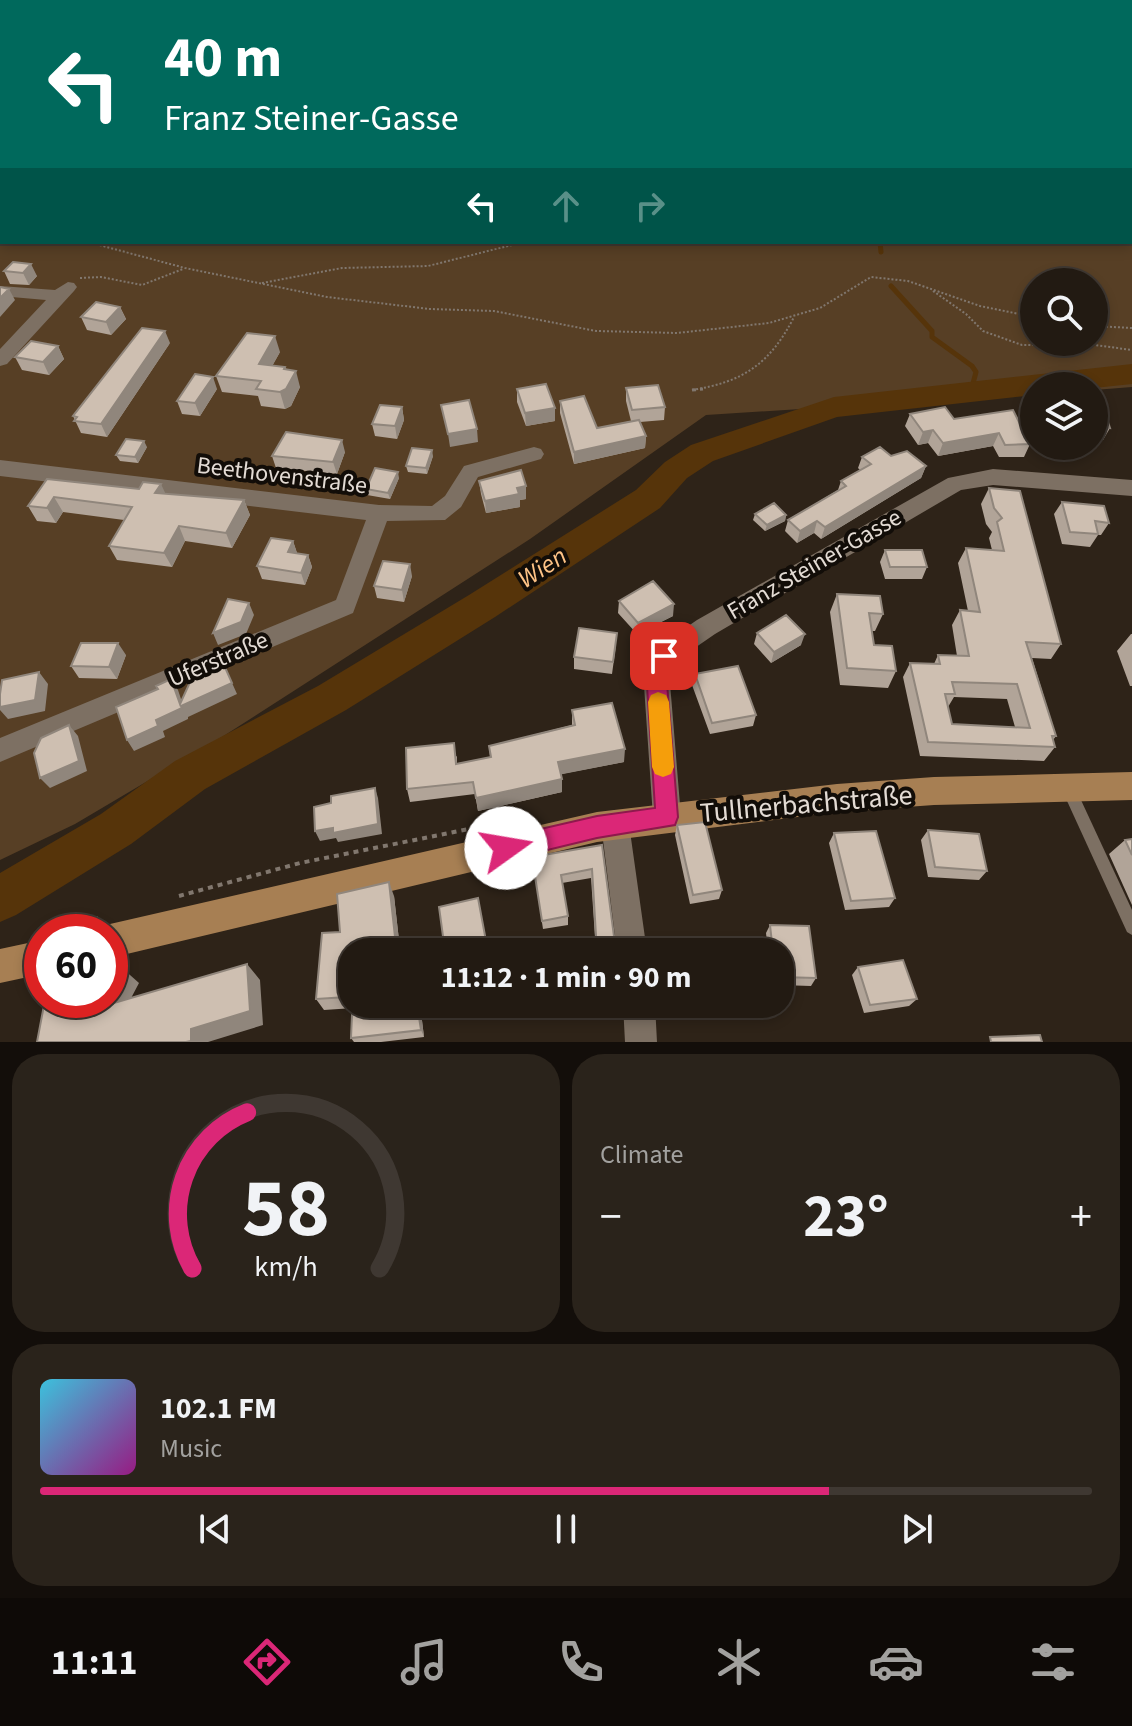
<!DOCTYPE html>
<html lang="en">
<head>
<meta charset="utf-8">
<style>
	:root { --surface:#221a12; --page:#2a231b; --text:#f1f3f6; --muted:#a2a19f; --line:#3f3832; --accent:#db2777 }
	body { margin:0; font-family:"Source Sans 3",sans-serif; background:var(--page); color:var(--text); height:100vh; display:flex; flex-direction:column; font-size:30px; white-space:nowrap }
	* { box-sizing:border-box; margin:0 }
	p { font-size:26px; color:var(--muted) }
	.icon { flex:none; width:44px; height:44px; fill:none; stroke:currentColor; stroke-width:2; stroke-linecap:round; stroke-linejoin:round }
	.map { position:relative; height:1042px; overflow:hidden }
	.side { display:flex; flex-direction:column; gap:12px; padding:12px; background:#130e0a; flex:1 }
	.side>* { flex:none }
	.hud { position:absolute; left:0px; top:0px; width:1132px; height:244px; box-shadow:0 4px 12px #0003,0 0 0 2px var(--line); background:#00695c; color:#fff; overflow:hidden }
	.tools { position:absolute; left:1020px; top:268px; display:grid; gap:16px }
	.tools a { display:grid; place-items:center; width:88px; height:88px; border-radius:50%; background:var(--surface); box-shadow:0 4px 12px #0003,0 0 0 2px var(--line); font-size:40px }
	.speed { position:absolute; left:24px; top:914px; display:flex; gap:16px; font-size:40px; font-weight:700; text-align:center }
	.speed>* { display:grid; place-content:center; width:104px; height:104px; border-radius:50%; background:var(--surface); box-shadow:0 4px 12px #0003,0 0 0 2px var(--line); line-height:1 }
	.speed .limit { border:12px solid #d22; background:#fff; color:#111 }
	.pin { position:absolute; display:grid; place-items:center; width:68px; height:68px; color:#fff; margin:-34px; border-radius:16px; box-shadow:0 4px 12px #0006 }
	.me { position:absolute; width:88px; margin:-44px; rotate:77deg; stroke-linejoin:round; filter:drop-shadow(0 0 6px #0008) }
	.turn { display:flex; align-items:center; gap:28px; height:168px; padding:0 32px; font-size:36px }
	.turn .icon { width:104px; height:104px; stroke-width:2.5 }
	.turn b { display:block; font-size:56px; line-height:68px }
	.lanes { display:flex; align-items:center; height:76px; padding:0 32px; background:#0003; justify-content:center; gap:40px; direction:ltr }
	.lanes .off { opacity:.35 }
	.big { font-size:60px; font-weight:700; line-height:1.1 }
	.side .tile { flex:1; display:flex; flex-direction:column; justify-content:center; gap:12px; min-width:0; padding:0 28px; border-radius:32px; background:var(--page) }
	.side .dial { align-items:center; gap:0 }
	.dial svg { height:208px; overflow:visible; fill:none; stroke:var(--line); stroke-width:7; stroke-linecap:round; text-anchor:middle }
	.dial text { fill:var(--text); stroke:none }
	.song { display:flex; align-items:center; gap:24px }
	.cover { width:96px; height:96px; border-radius:12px; background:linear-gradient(135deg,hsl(190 70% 55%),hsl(310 70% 35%)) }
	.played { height:8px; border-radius:4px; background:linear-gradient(90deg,var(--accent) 75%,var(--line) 75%) }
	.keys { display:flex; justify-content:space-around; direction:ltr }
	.heat { display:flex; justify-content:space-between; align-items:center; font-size:44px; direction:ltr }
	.side .tiles { flex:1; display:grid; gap:12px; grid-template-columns:1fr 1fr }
	.tile:last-child { grid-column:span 2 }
	.trip { position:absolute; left:338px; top:938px; width:456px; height:80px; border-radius:32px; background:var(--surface); box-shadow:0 4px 12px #0003,0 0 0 2px var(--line); font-weight:700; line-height:80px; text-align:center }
	.tab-bar { display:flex; height:128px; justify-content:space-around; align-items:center; background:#0e0a07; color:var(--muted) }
	.tab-bar .icon { width:56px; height:56px }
	.tab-bar .current { color:var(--accent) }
	.tab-bar b { font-size:36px; color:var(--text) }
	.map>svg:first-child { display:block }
	.green { fill:#573f25; fill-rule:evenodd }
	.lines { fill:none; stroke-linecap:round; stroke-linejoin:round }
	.stream-far2 { stroke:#56340a; stroke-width:4 }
	.stream-far1 { stroke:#56340a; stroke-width:5 }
	.stream { stroke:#56340a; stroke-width:6 }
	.river { fill:#56340a; fill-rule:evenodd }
	.path-far2 { stroke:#81776e; stroke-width:2; stroke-dasharray:2 2; stroke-linecap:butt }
	.path-far1 { stroke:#81776e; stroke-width:3; stroke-dasharray:4 4; stroke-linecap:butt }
	.path { stroke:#81776e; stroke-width:4; stroke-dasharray:5 5; stroke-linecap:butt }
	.lane { fill:#7d7063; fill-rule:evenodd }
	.street { fill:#7d7063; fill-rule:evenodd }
	.primary { fill:#a77f53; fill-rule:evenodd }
	.wall { fill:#b1a498; fill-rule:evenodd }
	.shaded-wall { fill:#90867c }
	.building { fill:#cebfb1; stroke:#90867c; stroke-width:2; fill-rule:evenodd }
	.route { fill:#db2777; stroke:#8e194d; stroke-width:2 }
	.slow { fill:#f59e0b }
	.labels { text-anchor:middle; stroke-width:8; stroke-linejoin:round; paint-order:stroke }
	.street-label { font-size:24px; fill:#e3dbd4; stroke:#120d08 }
	.water-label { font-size:26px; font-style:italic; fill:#fec386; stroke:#120d08 }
	.near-street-label { font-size:28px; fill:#e3dbd4; stroke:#120d08 }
</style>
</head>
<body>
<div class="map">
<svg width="1132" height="1042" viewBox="0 0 1132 1042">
	<rect width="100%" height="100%" fill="#2e2318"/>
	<path class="green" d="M0,0H1132V387L1094,390V386H1034V394L706,415L530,539L222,737L75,824L0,860ZM2,2H1130V242H2ZM1034,282H1094V342H1034Z"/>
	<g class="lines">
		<path class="stream-far2" d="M769,0L773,2
			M257,2L262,0"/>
		<path class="stream-far1" d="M880,242L881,252
			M891,286L932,331V337L972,366L976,372L971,391"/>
		<path class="stream" d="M971,392L972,389"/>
		<path class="river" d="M1132,364V384L1094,388L1034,386V395L837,417L713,461L687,478L660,508L495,617L346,710L205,789L131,844L16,915L0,922V873L101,814L175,761L318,686L469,595L636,490L665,462L691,445L834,397Z"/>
		<path class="path-far2" d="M1011,0L1016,2
			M88,242L185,268L327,297L430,309L494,311L596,331L677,333L769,323L820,308L871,277L908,281L980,306L1034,317
			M80,278L101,277L142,285L183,269
			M262,283L342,268L428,266L524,242
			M933,291L966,314L983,331L1022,345H1095L1132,350
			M1094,326L1132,328
			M692,390C743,382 770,364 794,317"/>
		<path class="path-far1" d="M692,390L703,389"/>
		<path class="path" d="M179,896L300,863L499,823
			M48,932L98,918"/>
		<path class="lane" d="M1069,784L1074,785L1132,910V935L1127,932L1062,790L1064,785Z"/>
		<path class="street" d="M68,282L74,283L77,287L74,291L7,364L0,366V349L46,300L0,296V286L55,290Z
			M534,447L541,449L544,454L541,459L478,477L461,507L445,520L387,521L353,613L0,762V738L336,600L366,520L0,476V460L379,505L432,506L445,496L464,466Z
			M993,469L1132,480V496L993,485L961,490L715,634L673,663L669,671L681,817L677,826L667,830L657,826L653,817L643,671L655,649L697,620L948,478Z
			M615,810L625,814L629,824L647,952H617L601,824L605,814Z
			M623,1004H655L657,1042H625Z"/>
		<path class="primary" d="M1132,772V800L934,805L837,812L597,842L110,958V932H97L110,924L597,812L837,784L934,777Z
			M42,940V974L0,983V949Z"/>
	</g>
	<path class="wall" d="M13,262L37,276L29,285L10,284L4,271Z
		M120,307L126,319L111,335L87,330L81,317Z
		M170,343L107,437L81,433L73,416Z
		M58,346L64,359L49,375L22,370L15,357Z
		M280,352L272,366L285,367L300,387L291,406L285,409L261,406L258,396L222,392L216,376Z
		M626,388L665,407L664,420L640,422L646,436L645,448L574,464L560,413V401L597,428L631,421L626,401Z
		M217,389L200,416L182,414L177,401Z
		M517,389L555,408V421L526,426L517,402Z
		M1094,404L1110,428L1103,440L1094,439Z
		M402,407L404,420L397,439L375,436L372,424Z
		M1013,410L1030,444L1024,457H999L993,446L938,456L928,443L918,445L905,426L910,414L954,419Z
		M147,447L138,463L120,461L116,455Z
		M345,452L337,474L276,468L272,456Z
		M433,456L427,474L408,472L406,466Z
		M891,456L926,466L921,478L821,539L814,533L797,543L785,531L788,520L838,490L841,481L860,470L858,468L862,457Z
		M399,478L390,499L367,495L366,489Z
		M47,479L165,494L244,500L250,515L232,548L185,541L172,567L117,560L109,546L124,520L63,512L56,523L37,521L28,506Z
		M479,481L526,499L520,500V507L486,513L481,494Z
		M989,488L1061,644L1051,659L1032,658L1056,736L1053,740L1055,747L1044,761L920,756L903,677L910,663L934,664L938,655L957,656L952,625L960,610L968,611L958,563L966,548L992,550L989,538L992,532L986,524L981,504ZM954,697L1007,699L1015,727L952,724L948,707Z
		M1062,502L1109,523L1101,535H1098L1090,547L1062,544L1054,514Z
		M755,514L786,515L785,521L765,531L753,520Z
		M293,541L297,553L308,555L312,567L305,585L262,579L257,566Z
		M885,550L927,567L922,579H885L880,562Z
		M412,576L404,602L377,598L374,586Z
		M837,594L883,614L875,631H872L874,645L896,671L888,688L840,685L830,612Z
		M619,601L673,616L637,634L618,613Z
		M757,633L801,645L771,663L754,644Z
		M1131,634H1132V686H1130L1117,651Z
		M616,645L612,674L574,669V657Z
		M126,655L117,679L79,678L71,666Z
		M695,674L756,715L753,726L710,734L692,685Z
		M572,710L624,762L561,774L562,792L478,811L475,794L410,802L407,789L457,756V764L490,757L489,746L572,725Z
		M677,825L722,890L719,899L690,904L675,835Z
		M928,830L987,871L979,880L928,877L921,840Z
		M834,833L895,898L889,907L845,910L829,843Z
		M1132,839V905L1109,854L1125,840Z
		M602,845L615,944L622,952H596L591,878L562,883L568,916V925L543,929L532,857Z
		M394,896L400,949L389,952H352V1004H354V1008L324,1010L316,999L340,932Z
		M770,925L816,978L811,986L780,985V952H768L766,933Z
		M858,967L917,999L909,1006L864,1013L852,975Z
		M420,1004L424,1037L381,1042H354L351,1038L394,1010Z
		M694,1004H735L732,1011L696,1017Z"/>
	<path class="shaded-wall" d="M31,264L37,276L29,285L23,273Z
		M9,289L15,300L0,317V298Z
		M120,307L126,319L111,335L106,322Z
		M165,331L170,343L107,437L101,424Z
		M275,336L280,352L264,381L259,364Z
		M58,346L64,359L49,375L43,362Z
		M285,367L289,382L296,371L300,387L291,406L285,409L280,392Z
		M213,377L217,389L200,416L195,403Z
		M402,407L404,420L397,439L395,426Z
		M555,408V421L526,426L525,413Z
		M477,429L478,442L450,447L448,434Z
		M933,430L928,443L918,445L923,432Z
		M999,433L993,446L938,456L943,443Z
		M646,436L645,448L574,464V452Z
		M342,440L345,452L337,474L333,462Z
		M144,441L147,447L138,463L135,457Z
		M432,450L433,456L427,474L426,468Z
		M926,466L921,478L821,539L825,527Z
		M398,472L399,478L390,499L388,493Z
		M161,484L168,499L155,493Z
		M526,486V499L520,500V507L486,513L485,501L517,488Z
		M54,497L63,512L56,523L47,508Z
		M244,500L250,515L232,548L226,533Z
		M786,515L785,521L765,531L767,525Z
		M817,521L814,533L797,543L800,531Z
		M179,526L185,541L172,567L164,553Z
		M293,541L297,553L288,552Z
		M308,555L312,567L305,585L301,573Z
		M410,564L412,576L404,602L402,590Z
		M249,603L254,615L246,634L218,645L213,633Z
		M674,604L673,616L637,634L638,623Z
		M805,634L801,645L771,663L774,652Z
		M118,643L126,655L117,679L109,667Z
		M224,665L237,694L188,717V719L163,731L165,737L134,751L127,740L171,679L178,690L183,705Z
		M39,672L48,684L45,711L8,719L0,710V707Z
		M69,725L78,736L87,771L50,788L40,778Z
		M625,749L624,762L558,775V762Z
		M562,779V792L478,811L476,798Z
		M375,788L378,798L382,834L338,842L336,838L320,841L315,831Z
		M389,882L394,896L400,949L389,952H352V1004H354V1008L347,997L351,947Z
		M480,907L487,950L478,952H446Z
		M247,964L260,980L263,1025L208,1042H186L191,1029Z
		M121,967L139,983L119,1021L100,1007L104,1000H110V988Z
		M417,1004H420L424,1037L421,1030Z"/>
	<path class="building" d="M13,262L31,264L23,273L4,271Z
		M0,287L9,289L0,298Z
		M96,302L120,307L106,322L81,317Z
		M142,328L165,331L101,424L74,421L77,417L73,416Z
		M247,333L275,336L259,364L285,367L284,369L296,371L286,389L280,392L256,389L261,381L216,376Z
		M31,341L58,346L43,362L15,357Z
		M195,374L213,377L195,403L177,401Z
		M546,384L555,408L525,413L517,389Z
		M658,385L665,407L632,410L626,388Z
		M584,396L597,428L639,420L646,436L574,452L560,401Z
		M469,400L477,429L448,434L441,405Z
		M1094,404H1102L1110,428L1094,426Z
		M380,405L402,407L395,426L372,424Z
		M945,407L954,419L1013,410L1030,444L1005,445L999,433L943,443L933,430L923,432L910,414Z
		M286,432L342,440L333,462L272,456Z
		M126,439L144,441L135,457L116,455Z
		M880,447L891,456L907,451L926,466L825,527L817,521L800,531L788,520L846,486L841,481L871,464L862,457Z
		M412,448L432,450L426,468L406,466Z
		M375,468L398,472L388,493L366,489Z
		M521,470L526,486L517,488L519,494L485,501L479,481Z
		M47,479L139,489L143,482L161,484L155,493L244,500L226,533L179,526L164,553L109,546L132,507L54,497L47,508L28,506Z
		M989,488L1020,491L1061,644L1026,642L1056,736H1052L1055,747L928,742L910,663L940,664L938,655L969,656L960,610L980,612L966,548L1004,551L997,522L1002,518L994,508ZM952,682L1017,684L1030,728L952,724L945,694H955Z
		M1062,502L1104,506L1109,523L1095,521L1098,534L1070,532Z
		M774,503L786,515L767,525L755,514Z
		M271,538L293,541L288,552L308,555L301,573L257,566Z
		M885,550H922L927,567H890Z
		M383,561L410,564L402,590L374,586Z
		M653,581L674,604L638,623L619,601Z
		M837,594L880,596L883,614L869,613L874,645L892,646L896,671L847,668Z
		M228,599L249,603L241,622L213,633Z
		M786,615L805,634L774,652L757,633Z
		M579,628L617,633L613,662L574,657Z
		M81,643H118L109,667L71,666Z
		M224,665L232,683L181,706L182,708L156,720L158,726L127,740L116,707L158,689L156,686L171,679L180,704L191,680Z
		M738,666L756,715L712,723L695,674Z
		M39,672L35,700L0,707V694L2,680Z
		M612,703L625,749L558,762L562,779L476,798L473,782L407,789L406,748L454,743L456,764L491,757L489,746L575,725L572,710Z
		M69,725L79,761L40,778L34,753L41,738Z
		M375,788L378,824L333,833V828L315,831L314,807L331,803V796Z
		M705,822L722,890L693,895L677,825Z
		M928,830L979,834L987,871L935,867Z
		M876,831L895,898L851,901L834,833Z
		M1132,839V855L1125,840Z
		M602,845L615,944L622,947V952H597L592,869L561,875L568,916L542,921L532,857Z
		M389,882L395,937L351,947L347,997L316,999L322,933L340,932L337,894Z
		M478,898L486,941L445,951L439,907Z
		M770,925L809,926L816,978L780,977V952H773Z
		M903,960L917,999L870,1005L858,967Z
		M247,964L250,1011L191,1029V1041L186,1042H37L45,1000H104L100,1007Z
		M110,965L121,967L110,988Z
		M393,1004H417L421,1030L351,1038L352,1015L394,1010Z
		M698,1004H735L699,1010Z
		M1040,1035L1042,1042H991L990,1037Z"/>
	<path class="route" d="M664,647L671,649L674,656L666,671L678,817L675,825L597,838L506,860L498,857L494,848L498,840L506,837L597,816L655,808L646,671L656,649Z"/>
	<path class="slow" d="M658,692L666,695L669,702L674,767L671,774L663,777L655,774L652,767L648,702L651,695Z"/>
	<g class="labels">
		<g class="street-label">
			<text transform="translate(282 475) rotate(7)" y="8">Beethovenstraße</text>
			<text transform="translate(814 564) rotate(-30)" y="8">Franz Steiner-Gasse</text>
			<text transform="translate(218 659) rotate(-23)" y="8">Uferstraße</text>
		</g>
		<g class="water-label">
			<text transform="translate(542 567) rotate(-33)" y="9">Wien</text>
		</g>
		<g class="near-street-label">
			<text transform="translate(806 803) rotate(-5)" y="10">Tullnerbachstraße</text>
		</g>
	</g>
</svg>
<div class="tools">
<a><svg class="icon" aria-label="search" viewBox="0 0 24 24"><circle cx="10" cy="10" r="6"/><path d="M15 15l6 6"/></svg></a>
<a><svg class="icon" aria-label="layers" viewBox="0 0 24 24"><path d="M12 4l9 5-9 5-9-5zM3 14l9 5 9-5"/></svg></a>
</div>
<div class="speed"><div class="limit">60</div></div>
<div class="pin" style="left:664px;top:656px;background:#d93025"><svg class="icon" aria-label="arrive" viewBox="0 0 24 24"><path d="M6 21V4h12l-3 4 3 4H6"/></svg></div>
<svg class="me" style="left:506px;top:848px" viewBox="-20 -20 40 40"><circle r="19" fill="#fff"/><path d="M0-13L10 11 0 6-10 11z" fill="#db2777"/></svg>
<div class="trip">11:12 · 1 min · 90 m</div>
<div class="hud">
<div class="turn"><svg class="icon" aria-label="left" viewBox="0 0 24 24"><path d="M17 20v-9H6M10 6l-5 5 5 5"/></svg><div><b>40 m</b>Franz Steiner-Gasse</div></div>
<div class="lanes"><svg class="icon" aria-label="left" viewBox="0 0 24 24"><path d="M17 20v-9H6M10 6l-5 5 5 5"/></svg><svg class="icon off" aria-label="ahead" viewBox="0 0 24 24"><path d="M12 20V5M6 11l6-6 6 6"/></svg><svg class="icon off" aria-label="right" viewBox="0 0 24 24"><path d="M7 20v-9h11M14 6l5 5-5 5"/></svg></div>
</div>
</div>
<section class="side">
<div class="tiles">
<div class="tile dial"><svg viewBox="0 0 100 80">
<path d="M14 69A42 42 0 1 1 86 69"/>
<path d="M14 69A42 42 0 0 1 35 9" stroke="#db2777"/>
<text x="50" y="56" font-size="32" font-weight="700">58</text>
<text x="50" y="72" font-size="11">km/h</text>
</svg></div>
<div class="tile"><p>Climate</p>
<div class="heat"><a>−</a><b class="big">23°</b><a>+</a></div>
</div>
<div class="tile">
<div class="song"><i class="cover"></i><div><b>102.1 FM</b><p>Music</p></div></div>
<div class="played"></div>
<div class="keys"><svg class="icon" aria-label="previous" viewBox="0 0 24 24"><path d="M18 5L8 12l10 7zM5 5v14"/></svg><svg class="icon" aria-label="pause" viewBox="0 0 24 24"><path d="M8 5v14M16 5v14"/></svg><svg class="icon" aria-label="next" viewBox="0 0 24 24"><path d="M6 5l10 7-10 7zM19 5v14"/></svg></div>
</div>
</div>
</section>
<nav class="tab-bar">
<b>11:11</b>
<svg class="icon current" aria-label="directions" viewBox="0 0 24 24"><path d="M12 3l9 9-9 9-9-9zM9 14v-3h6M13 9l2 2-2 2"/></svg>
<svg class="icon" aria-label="music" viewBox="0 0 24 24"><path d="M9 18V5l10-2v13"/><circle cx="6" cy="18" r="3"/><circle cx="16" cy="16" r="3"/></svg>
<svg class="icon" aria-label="phone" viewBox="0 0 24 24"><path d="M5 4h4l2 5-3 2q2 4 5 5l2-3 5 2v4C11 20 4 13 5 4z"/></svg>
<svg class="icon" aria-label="climate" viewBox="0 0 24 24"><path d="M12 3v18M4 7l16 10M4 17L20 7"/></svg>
<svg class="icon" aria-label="car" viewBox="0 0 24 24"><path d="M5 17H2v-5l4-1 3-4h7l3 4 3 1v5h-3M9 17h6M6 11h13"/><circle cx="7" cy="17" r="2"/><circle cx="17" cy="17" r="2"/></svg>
<svg class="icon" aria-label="filters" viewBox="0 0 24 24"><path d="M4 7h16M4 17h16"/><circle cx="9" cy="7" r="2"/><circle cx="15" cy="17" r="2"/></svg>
</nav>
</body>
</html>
